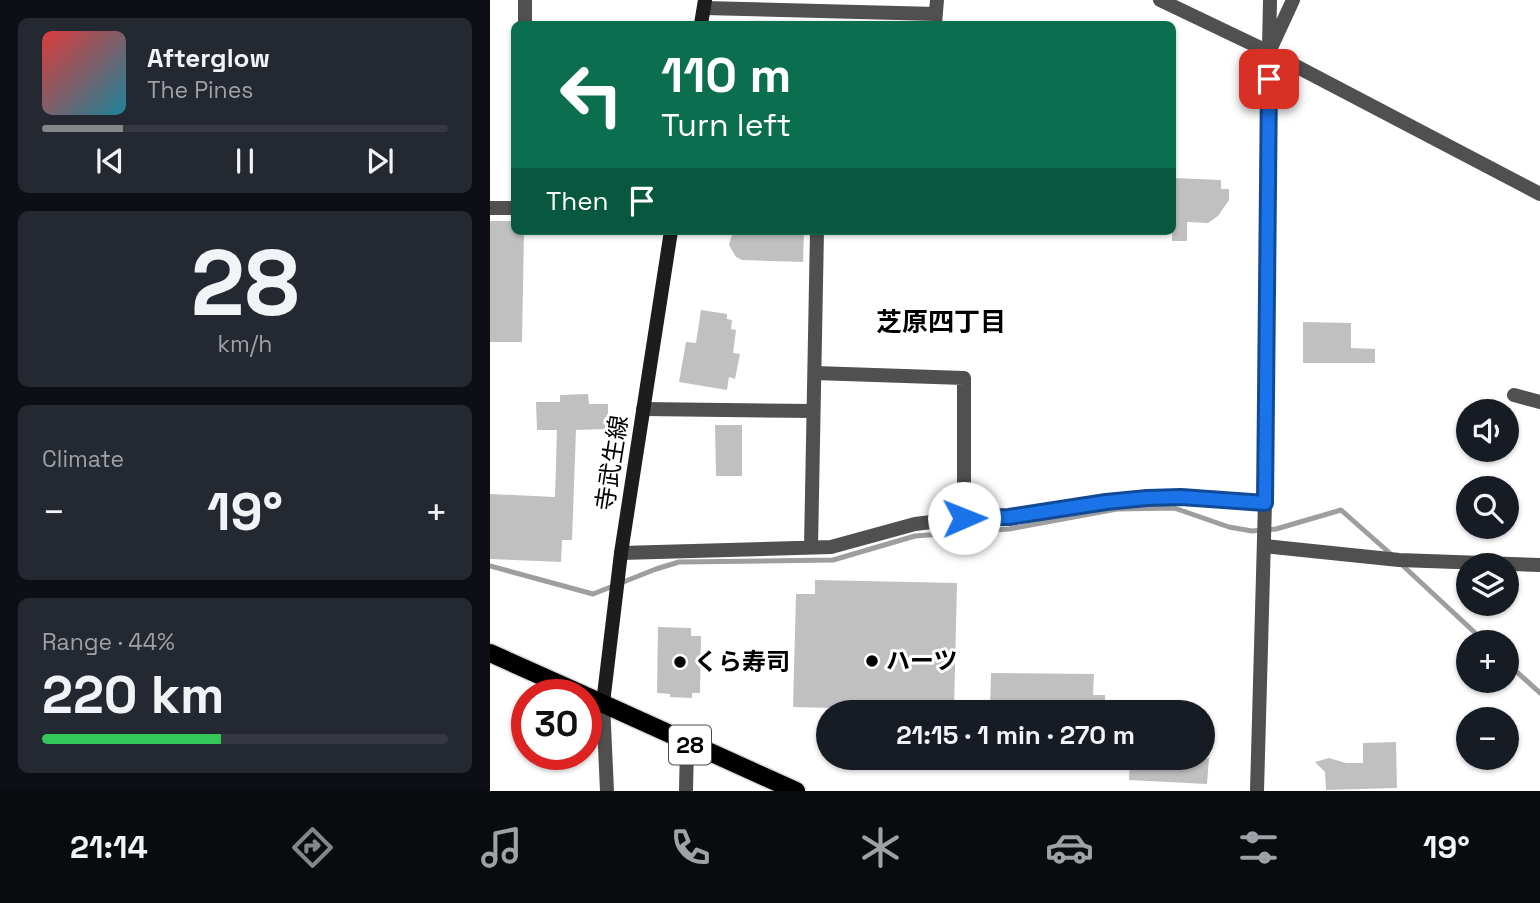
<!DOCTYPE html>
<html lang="en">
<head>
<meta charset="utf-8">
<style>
	:root { --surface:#171b24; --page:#242831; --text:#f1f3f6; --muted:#9ea1a6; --line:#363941; --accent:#858687 }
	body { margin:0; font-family:"Space Grotesk","Noto Sans JP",sans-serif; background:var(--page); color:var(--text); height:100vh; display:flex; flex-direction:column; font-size:26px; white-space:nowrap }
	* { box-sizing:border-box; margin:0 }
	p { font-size:23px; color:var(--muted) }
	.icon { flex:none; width:38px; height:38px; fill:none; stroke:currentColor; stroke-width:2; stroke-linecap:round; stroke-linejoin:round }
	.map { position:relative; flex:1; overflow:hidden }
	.panel { display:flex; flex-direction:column; gap:18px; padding:18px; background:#0d0f14; width:490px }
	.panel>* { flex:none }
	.guide { position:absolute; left:21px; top:21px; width:665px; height:214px; border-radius:10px; box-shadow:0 2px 5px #0004; background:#0b6e4f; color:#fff; overflow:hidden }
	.buttons { position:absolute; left:966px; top:399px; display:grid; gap:14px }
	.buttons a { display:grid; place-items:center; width:63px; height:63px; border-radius:50%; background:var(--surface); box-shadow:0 2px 5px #0004; font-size:35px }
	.speed { position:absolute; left:21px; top:679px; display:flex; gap:14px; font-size:35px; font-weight:700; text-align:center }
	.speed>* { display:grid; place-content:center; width:91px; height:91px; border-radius:50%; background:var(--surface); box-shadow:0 2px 5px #0004; line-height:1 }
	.speed .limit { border:10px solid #d22; background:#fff; color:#111 }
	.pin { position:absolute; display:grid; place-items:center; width:60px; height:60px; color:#fff; margin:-30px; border-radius:14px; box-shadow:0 4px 10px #0006 }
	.me { position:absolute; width:77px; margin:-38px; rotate:89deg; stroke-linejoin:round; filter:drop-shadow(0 0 5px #0008) }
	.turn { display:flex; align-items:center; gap:24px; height:147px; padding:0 35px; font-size:32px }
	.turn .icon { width:91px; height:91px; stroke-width:2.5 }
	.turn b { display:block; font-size:49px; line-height:60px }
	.then { display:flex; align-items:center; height:66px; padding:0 35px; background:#0003; gap:14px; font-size:26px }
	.big { font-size:52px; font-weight:800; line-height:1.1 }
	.panel .widget { flex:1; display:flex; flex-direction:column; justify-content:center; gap:10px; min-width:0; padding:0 24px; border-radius:10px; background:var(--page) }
	.panel .dial { align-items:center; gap:0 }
	.dial b { font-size:91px; line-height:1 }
	.song { display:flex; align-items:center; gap:21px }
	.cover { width:84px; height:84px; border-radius:10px; background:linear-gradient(135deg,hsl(0 70% 55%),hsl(190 70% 35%)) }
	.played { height:7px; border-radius:4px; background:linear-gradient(90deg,var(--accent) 20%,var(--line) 20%) }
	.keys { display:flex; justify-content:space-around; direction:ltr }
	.heat { display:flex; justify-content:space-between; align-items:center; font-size:38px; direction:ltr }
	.charge { height:10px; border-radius:5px; background:linear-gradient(90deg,#34c759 44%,var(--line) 0) }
	.trip { position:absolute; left:326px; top:700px; width:399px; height:70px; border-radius:35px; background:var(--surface); box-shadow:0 2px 5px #0004; font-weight:800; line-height:70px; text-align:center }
	.menu { display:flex; height:112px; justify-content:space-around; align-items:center; background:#090b0e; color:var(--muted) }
	.menu .icon { width:49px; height:49px }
	.menu .current { color:var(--accent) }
	.menu b { font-size:32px; color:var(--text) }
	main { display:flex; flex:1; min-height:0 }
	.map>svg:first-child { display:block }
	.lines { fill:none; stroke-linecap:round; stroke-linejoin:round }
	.stream { stroke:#9e9e9e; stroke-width:5 }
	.building { fill:#c0c0c0 }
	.primary-casing { stroke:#dbdbdb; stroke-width:21 }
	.minor { stroke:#505050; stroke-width:14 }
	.tertiary { stroke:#505050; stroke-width:14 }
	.secondary { stroke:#1d1d1d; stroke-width:14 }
	.primary { stroke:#000; stroke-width:18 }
	.route-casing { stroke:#114b97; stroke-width:18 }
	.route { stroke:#1a73e8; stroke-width:12 }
	.poi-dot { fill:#000; stroke:#fff; stroke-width:2.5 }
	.labels { text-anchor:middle; stroke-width:6; stroke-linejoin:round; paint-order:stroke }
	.shield { fill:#fff; stroke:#4c4c4c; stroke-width:2 }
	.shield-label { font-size:23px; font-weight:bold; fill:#000 }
	.street-label { font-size:24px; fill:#000; stroke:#fff }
	.poi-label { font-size:24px; font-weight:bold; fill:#000; stroke:#fff; text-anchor:start }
	.neighbourhood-label { font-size:26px; font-weight:bold; fill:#000; stroke:#fff }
</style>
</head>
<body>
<main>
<section class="panel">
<div class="widget">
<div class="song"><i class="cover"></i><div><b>Afterglow</b><p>The Pines</p></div></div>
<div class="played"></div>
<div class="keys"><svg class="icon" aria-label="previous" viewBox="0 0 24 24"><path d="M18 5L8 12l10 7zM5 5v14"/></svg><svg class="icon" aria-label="pause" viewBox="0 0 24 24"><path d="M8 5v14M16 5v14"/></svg><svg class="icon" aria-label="next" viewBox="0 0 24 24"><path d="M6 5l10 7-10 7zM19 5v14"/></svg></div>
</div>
<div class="widget dial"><b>28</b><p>km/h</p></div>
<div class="widget"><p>Climate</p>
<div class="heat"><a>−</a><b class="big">19°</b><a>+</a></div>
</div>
<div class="widget"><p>Range · 44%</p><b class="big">220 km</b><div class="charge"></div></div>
</section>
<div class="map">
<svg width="1050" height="791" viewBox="0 0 1050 791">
	<rect width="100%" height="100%" fill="#fff"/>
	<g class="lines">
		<path class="stream" d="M910,563L995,642
			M0,566L103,594L166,569L189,562L343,560L425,536L519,529L627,509L684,508L739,527L762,531L786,529L851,510L903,556
			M1017,663L1050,693"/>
	</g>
	<path class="building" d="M683,178L731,180V189H739V200L728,216L718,223L697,222V241H682Z
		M0,221H24V231H34L32,342H0Z
		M245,231H314L313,262L252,260L246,257L239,245L241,237Z
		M211,310L237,314V319L242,320L241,329L246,330L243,353L250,354L245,379L239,377L237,390L189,382L196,342L206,343Z
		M813,322L861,323V348L885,349V363H813Z
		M98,394L99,404H118V429L86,430L82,540H72L71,562L0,559V494L65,497L67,430H47L46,402H70V395Z
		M225,425H252V476H226Z
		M325,580L467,583L464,711L303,707L306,594H325Z
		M168,627L201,628V636H211L210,693H202V698L180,697V694L167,693Z
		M501,673L604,674L603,695H615V712H500Z
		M906,742L907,788L836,790L835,772L825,762L839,758L856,763H873V743Z
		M640,758H719L717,784L639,780Z"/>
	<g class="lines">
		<defs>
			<path id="primary" d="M0,653L94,695
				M96,696L306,791"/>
		</defs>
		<use href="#primary" class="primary-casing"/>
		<path class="minor" d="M214,8L446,14
			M35,24V0
			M445,24L447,0
			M779,47L780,0
			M779,52L803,0
			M0,208H24
			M325,373L474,378V518
			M1024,395L1050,402
			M153,409L322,411
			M774,546L909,560L1050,565
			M321,547L327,231
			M131,553L341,547L425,524L474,518H519L616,502L658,498L691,497L775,503
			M196,791L197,743"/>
		<path class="tertiary" d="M670,0L779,52L1050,194
			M113,703L117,791
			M767,791L775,503L779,52"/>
		<path class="secondary" d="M211,24L215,0
			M113,703L131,553L181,231"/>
		<use href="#primary" class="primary"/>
	</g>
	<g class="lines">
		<defs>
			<path id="route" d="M474,518L519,517L616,502L657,498L691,497L775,503L779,79"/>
		</defs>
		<use href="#route" class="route-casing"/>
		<use href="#route" class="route"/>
	</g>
	<g class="poi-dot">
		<circle cx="382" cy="661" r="7"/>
		<circle cx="190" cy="662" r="7"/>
	</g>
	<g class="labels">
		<rect class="shield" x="179" y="725.5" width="42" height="39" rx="5"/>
		<g class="shield-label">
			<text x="200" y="753">28</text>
		</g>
		<g class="street-label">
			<text transform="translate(122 463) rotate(-81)" y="8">寺武生線</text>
		</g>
		<g class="poi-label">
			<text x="396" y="669">ハーツ</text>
			<text x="204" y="670">くら寿司</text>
		</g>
		<g class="neighbourhood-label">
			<text x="451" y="331">芝原四丁目</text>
		</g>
	</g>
</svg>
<div class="buttons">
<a><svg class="icon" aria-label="sound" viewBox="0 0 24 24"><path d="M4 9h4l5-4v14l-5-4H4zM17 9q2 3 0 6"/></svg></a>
<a><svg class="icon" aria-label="search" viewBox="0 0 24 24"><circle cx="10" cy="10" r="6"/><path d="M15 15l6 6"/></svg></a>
<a><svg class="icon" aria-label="layers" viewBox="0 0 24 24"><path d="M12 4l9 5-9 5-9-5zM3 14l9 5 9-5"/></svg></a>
<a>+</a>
<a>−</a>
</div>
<div class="speed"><div class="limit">30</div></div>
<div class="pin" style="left:779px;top:79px;background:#d93025"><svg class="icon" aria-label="arrive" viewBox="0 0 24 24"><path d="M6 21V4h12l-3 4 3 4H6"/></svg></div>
<svg class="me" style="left:474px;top:518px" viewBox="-20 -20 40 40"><circle r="19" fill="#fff"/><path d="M0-13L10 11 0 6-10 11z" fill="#1a73e8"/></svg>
<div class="trip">21:15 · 1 min · 270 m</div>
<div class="guide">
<div class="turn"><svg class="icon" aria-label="left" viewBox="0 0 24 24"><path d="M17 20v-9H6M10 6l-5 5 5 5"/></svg><div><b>110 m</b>Turn left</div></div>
<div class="then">Then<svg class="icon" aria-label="arrive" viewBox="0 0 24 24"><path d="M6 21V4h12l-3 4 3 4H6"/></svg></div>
</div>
</div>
</main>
<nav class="menu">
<b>21:14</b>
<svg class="icon current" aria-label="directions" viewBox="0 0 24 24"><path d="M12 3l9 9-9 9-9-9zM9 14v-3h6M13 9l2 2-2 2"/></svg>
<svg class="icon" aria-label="music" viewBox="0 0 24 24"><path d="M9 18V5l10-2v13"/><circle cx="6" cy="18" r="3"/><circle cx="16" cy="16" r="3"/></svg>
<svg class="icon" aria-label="phone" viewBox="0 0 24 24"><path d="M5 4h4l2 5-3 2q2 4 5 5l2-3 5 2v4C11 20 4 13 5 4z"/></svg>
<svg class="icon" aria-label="climate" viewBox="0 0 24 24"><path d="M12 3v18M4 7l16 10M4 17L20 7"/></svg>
<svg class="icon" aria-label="car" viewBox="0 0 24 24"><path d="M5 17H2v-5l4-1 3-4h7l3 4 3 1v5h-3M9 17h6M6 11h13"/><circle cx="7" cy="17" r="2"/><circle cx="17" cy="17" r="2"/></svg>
<svg class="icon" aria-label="filters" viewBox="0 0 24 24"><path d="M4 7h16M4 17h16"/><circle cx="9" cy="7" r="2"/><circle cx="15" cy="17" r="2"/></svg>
<b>19°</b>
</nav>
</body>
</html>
